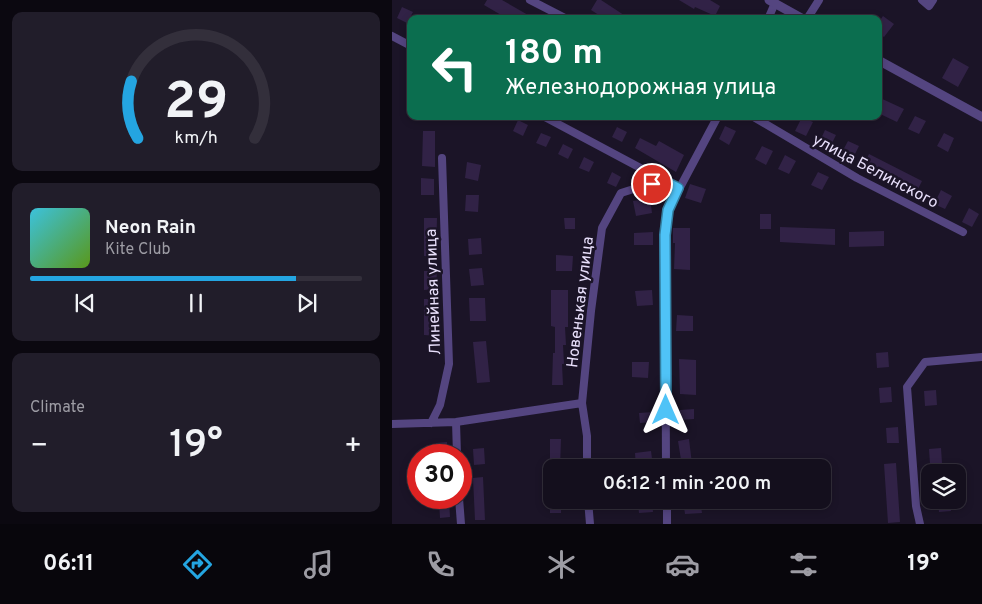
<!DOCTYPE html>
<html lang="en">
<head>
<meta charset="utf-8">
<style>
	:root { --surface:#140f1d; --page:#211d2a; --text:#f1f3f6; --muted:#9d9ca4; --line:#332f3b; --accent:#24a5e1 }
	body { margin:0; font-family:Overpass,sans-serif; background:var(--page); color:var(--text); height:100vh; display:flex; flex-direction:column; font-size:19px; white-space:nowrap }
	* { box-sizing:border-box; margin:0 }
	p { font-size:16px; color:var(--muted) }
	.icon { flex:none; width:28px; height:28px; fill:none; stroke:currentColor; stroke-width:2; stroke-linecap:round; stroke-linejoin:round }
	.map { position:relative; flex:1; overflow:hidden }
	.panel { display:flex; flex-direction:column; gap:12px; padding:12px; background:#0b0810; width:392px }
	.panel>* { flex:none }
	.top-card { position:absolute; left:15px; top:15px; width:475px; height:105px; border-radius:10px; box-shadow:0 2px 8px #0003,0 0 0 1px var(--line); background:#0b6e4f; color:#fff; overflow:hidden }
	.controls { position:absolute; left:529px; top:464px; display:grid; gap:10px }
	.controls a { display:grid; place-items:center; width:45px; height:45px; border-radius:10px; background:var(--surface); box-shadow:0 2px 8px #0003,0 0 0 1px var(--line); font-size:25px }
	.speed { position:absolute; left:15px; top:444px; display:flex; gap:10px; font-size:25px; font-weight:700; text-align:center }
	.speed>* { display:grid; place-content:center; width:65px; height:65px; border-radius:50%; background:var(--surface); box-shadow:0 2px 8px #0003,0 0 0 1px var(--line); line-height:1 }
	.speed .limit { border:8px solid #d22; background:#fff; color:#111 }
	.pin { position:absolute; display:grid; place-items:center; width:42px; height:42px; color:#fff; margin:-21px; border:2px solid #fff; border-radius:50%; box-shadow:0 1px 5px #0007 }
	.me { position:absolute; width:55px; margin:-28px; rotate:0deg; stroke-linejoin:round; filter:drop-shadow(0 0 4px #0008) }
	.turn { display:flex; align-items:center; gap:18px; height:105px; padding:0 15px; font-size:22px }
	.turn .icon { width:65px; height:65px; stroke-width:2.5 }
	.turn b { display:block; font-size:35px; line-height:42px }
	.big { font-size:38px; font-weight:600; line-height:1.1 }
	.panel .tile { flex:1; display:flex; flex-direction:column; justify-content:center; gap:8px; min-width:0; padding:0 18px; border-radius:10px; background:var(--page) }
	.panel .dial { align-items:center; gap:0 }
	.dial svg { height:130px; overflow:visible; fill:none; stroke:var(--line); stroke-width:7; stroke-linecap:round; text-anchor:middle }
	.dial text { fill:var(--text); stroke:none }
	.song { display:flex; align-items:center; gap:15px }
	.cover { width:60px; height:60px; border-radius:8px; background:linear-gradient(135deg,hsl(190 70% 55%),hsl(90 70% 35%)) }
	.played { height:5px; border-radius:2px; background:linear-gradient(90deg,var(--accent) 80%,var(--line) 80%) }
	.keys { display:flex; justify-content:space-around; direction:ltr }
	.heat { display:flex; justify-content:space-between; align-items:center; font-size:28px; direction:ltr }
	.trip { position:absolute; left:151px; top:459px; width:288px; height:50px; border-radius:10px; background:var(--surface); box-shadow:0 2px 8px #0003,0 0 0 1px var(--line); font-weight:600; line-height:50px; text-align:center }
	.tabs { display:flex; height:80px; justify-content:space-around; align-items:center; background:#08060c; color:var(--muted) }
	.tabs .icon { width:35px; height:35px }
	.tabs .active { color:var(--accent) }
	.tabs b { font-size:22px; color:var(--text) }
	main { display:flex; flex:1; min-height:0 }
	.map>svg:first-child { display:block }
	.building { fill:#312246 }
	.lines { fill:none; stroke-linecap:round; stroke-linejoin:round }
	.minor { stroke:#544580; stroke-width:8 }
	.tertiary { stroke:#544580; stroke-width:9 }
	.route-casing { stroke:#337fa1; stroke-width:12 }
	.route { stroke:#4fc3f7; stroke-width:9 }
	.labels { text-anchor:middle; stroke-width:5; stroke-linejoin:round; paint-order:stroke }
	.street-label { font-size:16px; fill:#e8dffb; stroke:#1b1427 }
</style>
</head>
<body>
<main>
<section class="panel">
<div class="tile dial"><svg viewBox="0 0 100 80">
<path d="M14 69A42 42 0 1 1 86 69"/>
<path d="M14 69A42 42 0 0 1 10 34" stroke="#24a5e1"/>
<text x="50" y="56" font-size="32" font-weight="700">29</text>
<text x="50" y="72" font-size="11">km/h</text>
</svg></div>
<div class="tile">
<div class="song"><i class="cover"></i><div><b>Neon Rain</b><p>Kite Club</p></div></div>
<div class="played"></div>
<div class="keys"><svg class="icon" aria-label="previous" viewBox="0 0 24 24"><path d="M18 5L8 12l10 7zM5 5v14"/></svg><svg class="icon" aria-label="pause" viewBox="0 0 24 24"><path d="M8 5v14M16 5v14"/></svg><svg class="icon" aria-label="next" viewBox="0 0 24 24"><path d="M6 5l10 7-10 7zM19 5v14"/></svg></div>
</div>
<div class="tile"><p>Climate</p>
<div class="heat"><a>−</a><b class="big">19°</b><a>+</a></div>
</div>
</section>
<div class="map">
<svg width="590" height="524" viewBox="0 0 590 524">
	<rect width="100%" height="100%" fill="#1b1427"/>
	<path class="building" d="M95,0H110L143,19H116L92,5Z
		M205,0H209L238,19H213L199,10Z
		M287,0H318L328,6L323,16L303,7L302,9Z
		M10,7L21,12L15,23L5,18Z
		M491,16L502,24L492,37L486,33V23Z
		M561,58L577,67L566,87L550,78Z
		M486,97L512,109L505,122L486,113Z
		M523,116L534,121L527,134L516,129Z
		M410,117L421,122L414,136L403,131Z
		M126,120L136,125L131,136L121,131Z
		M333,126L344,131L337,145L327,139Z
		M225,127L235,132L230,142L220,137Z
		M433,130L444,135L437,149L427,143Z
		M31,131H43V167L30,166Z
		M149,133L159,137L154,147L144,143Z
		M552,133L562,138L556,152L545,146Z
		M248,138L264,146L267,141L292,155L284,172L243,148Z
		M456,141L467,146L460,160L449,154Z
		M171,144L181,149L176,159L166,154Z
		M370,146L381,151L374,165L363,159Z
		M477,154L530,181L523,195L470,168Z
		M393,155L404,161L397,174L386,169Z
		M192,157L202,162L197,172L187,168Z
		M75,162L89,165L86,181L73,178Z
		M220,172L229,177L224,187L215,183Z
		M426,172L437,177L430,190L419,185Z
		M29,178L42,179V195H29Z
		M298,184L314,189L309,203L293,198Z
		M549,190L560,196L553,209L542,204Z
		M74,195H87L86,212L73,211Z
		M258,198L260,213L244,216L241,201Z
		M577,208L587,214L580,227L570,222Z
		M368,214H379V229H368Z
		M32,218H45L44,257L32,256Z
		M172,218H183V229H173Z
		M388,227L443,229V245L388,242Z
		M281,228H298V270L282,269L283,243H281Z
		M492,231V246L457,247V232Z
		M261,232V245H242V233Z
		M89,238L90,254L77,255L76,239Z
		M164,255L181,256L180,271H164Z
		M90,268L92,285L79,286L77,269Z
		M32,271H45L44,289L32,290Z
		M159,290H176V327H173L174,345H171L172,364H170L171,385H160L161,353H163V327L159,326Z
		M260,290L261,305L245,306L243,291Z
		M77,298H93L94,321H78Z
		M32,299H45V336L32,335Z
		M285,315L301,316V331H284Z
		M94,341L98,382L85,383L81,342Z
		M496,352L497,367L485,368L484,353Z
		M287,359L304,360V395L288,394Z
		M240,362H257L256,378L240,377Z
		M499,387L500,402L488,403L487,388Z
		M544,390L545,405L533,406L532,391Z
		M302,409V419L288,420V410Z
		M261,412L262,422L248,423L247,413Z
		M506,427L507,443H495L494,428Z
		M158,439H169L168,468H158Z
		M297,439L300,464L290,466L286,441Z
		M55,442L56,455H45L44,443Z
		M92,448L93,464L82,465L81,449Z
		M549,448L550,463L538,464L537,449Z
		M259,451L261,466L244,468L243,453Z
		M504,463L508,522L496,523L492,464Z
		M91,477L93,520H83L81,478Z
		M291,500H308L310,513L293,514Z
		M546,500H558L559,511L547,512Z
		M57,501L58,517L48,518L47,502Z
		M158,502H169V513H158Z
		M260,502L261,512L247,513L246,503Z"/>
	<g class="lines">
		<path class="minor" d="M138,0L175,19
			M530,0L537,6L541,0
			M376,19L383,3
			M415,19L427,0
			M0,36L19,46
			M151,116L286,188
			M360,116L465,178L571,232
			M64,422L65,455
			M39,423L48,405L57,364L50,158
			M0,424L64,422L190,403
			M195,468V436L190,403L199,311L210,228L229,193L270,180
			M274,468L273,235L276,210L326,116
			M67,498L69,524
			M196,500L198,524
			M275,500V524
			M528,524L524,506L515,387L533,362L590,357"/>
		<path class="tertiary" d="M377,0L411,19
			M486,60L590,117"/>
	</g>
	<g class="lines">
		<defs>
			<path id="route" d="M260,184L270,180L286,188L276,210L273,235L274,410"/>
		</defs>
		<use href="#route" class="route-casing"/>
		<use href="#route" class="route"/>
	</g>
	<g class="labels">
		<g class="street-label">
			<text transform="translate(484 170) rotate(28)" y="6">улица Белинского</text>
			<text transform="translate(40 292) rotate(-92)" y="6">Линейная улица</text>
			<text transform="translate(187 302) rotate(-83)" y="6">Новенькая улица</text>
		</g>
	</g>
</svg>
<div class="controls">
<a><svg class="icon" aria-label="layers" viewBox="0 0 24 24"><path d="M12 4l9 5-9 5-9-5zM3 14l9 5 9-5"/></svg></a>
</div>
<div class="speed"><div class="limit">30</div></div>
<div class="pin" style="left:260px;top:184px;background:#d93025"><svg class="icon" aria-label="arrive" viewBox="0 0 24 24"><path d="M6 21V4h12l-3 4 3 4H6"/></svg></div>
<svg class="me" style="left:274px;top:410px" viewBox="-20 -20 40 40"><path d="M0-17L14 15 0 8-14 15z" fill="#4fc3f7" stroke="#fff" stroke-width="4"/></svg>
<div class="trip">06:12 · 1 min · 200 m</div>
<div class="top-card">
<div class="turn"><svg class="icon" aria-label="left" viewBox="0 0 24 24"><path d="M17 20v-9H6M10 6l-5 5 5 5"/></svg><div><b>180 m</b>Железнодорожная улица</div></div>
</div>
</div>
</main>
<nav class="tabs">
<b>06:11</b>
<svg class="icon active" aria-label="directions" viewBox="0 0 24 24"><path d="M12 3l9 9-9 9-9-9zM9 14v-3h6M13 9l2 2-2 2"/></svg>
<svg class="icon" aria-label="music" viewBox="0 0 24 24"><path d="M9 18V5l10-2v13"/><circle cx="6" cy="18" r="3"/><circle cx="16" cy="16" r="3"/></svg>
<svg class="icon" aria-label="phone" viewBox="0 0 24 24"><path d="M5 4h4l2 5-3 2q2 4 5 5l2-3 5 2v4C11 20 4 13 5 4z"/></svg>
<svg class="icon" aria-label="climate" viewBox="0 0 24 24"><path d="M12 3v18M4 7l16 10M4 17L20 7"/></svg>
<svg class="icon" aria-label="car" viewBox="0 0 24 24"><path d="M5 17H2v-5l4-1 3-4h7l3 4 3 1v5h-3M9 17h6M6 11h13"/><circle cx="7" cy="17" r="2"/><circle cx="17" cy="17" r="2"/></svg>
<svg class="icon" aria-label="filters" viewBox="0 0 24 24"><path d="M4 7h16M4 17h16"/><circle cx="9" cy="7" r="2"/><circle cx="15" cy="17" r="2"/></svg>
<b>19°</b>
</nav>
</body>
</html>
